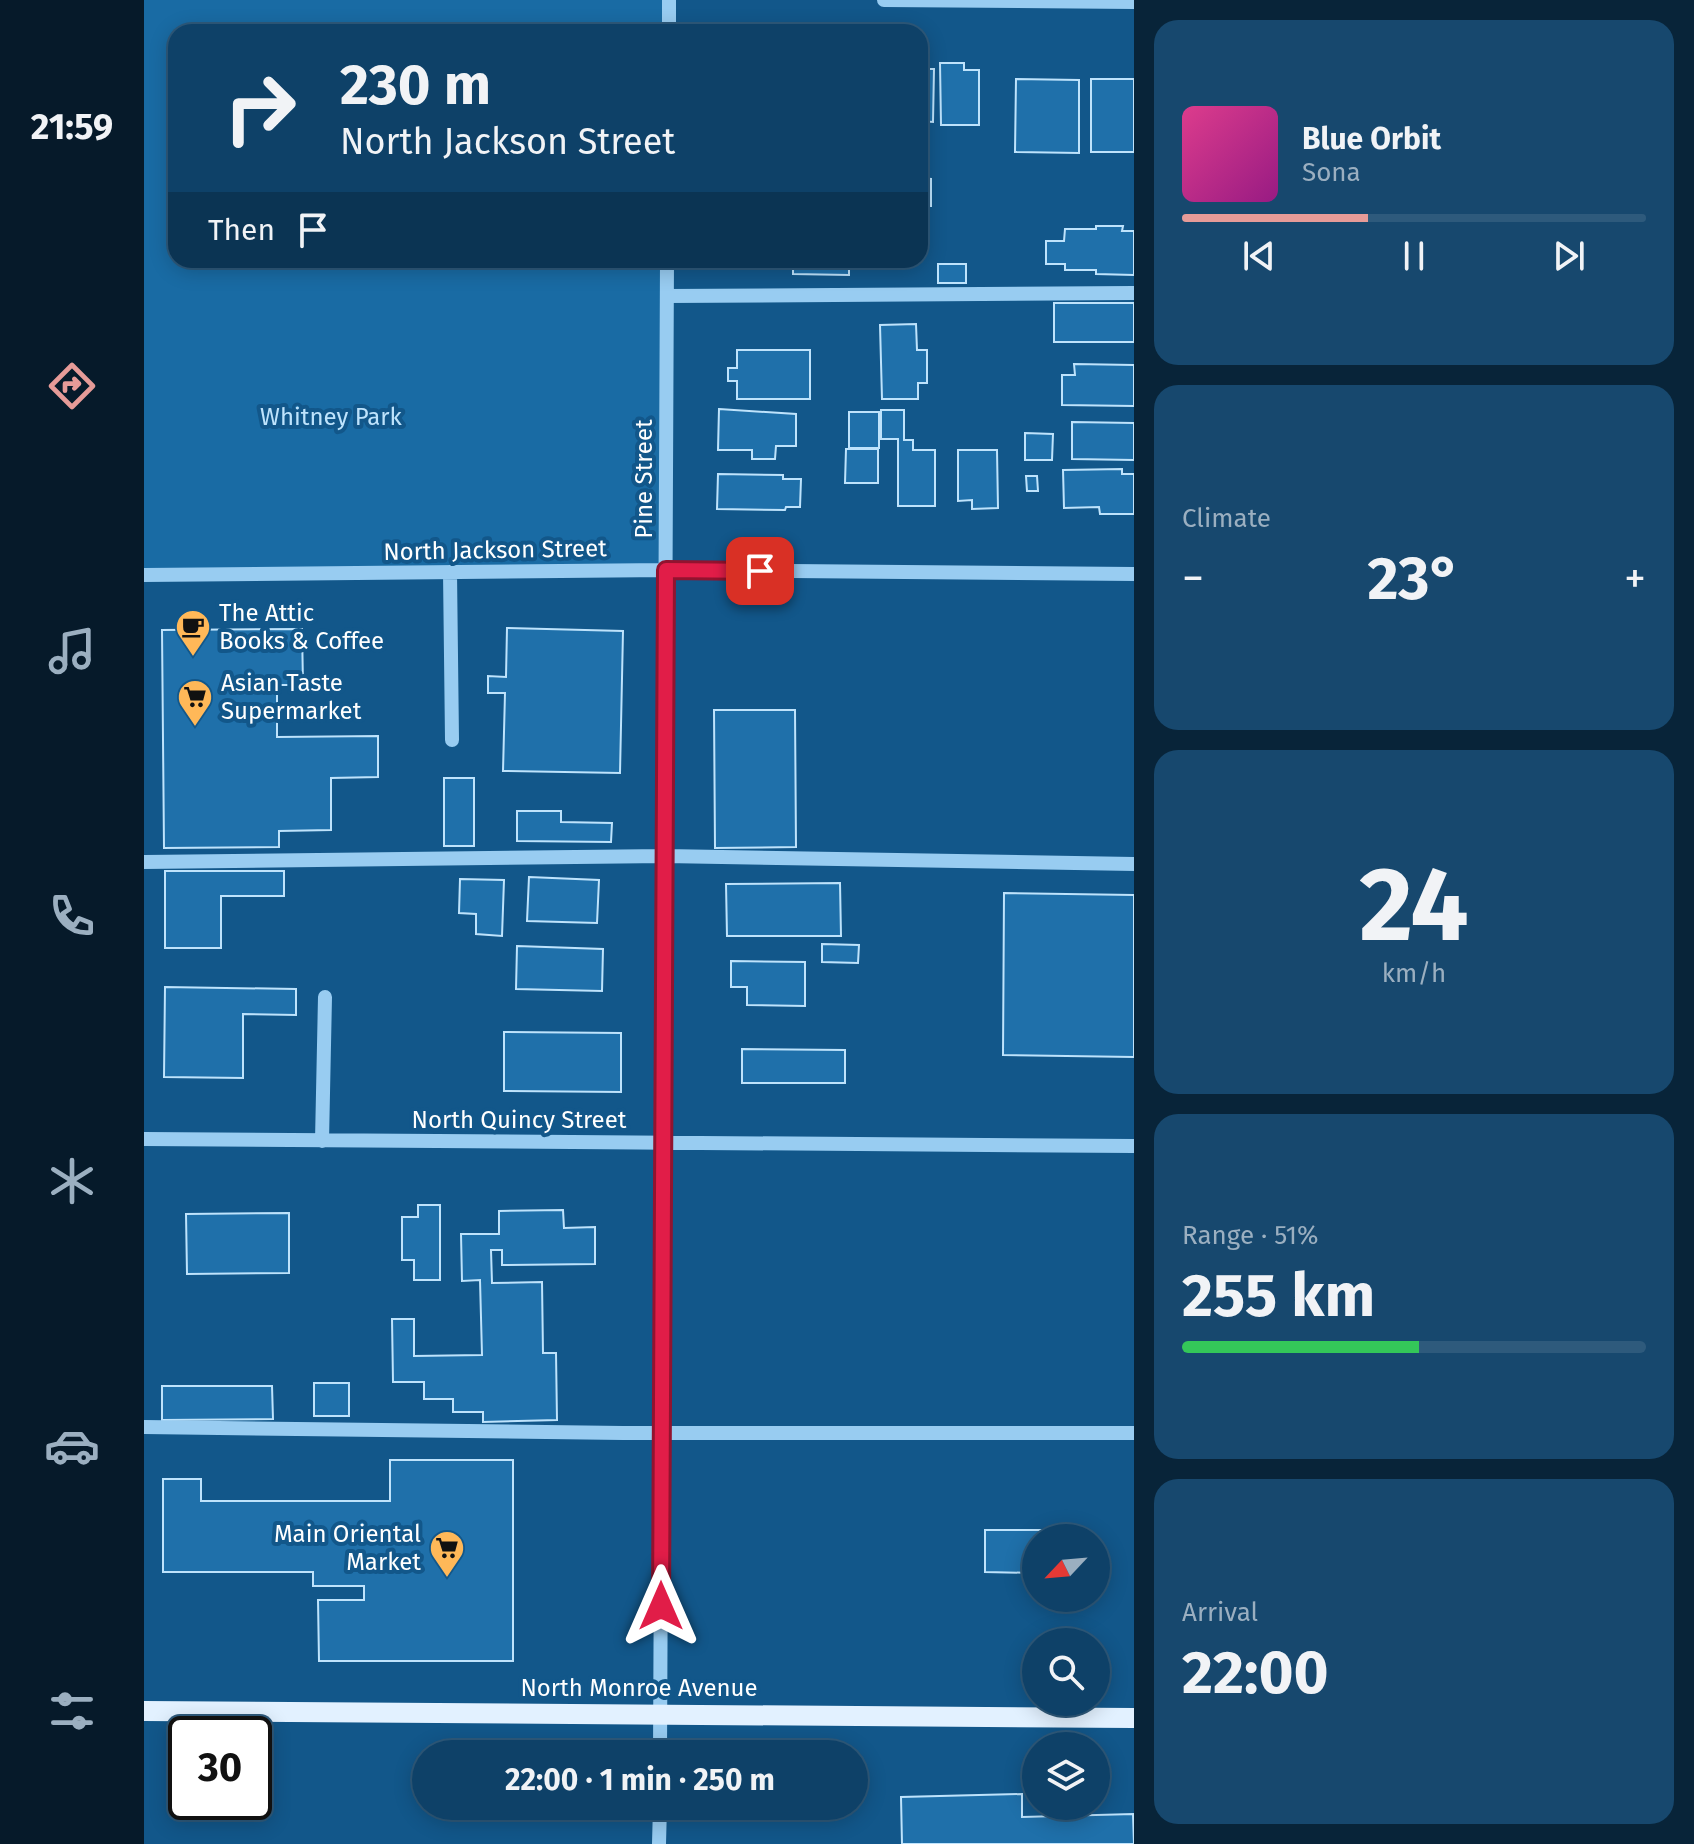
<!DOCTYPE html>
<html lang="en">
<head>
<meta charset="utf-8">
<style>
	:root { --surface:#0e4168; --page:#17486e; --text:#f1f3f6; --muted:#9bafc0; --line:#2e5a7c; --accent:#e69b98 }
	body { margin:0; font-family:"Fira Sans",sans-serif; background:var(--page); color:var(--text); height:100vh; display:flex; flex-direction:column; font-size:30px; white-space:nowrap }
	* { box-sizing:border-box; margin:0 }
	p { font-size:26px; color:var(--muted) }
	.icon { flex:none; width:44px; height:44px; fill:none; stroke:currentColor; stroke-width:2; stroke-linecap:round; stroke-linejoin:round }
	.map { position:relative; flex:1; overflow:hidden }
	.details { display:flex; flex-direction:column; gap:20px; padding:20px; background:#082439; width:560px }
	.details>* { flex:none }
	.guide { position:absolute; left:24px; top:24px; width:760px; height:244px; border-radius:24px; box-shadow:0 4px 20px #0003,0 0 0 2px var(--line); background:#0e4168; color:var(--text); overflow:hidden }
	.needle { width:52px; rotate:244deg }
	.buttons { position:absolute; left:878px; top:1524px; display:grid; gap:16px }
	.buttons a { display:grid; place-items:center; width:88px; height:88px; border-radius:50%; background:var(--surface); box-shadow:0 4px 20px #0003,0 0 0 2px var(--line); font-size:40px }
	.speed { position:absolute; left:24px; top:1716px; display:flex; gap:16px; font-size:40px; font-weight:700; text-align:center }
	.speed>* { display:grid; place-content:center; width:104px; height:104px; border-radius:50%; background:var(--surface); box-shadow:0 4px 20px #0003,0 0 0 2px var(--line); line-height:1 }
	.speed .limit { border:4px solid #111; border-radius:12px; background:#fff; color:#111 }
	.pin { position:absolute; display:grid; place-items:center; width:68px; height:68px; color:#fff; margin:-34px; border-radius:16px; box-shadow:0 4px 12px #0006 }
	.me { position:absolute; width:88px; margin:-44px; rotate:0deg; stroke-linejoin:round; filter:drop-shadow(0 0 6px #0008) }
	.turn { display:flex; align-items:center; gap:28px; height:168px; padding:0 40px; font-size:36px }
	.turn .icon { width:104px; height:104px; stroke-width:2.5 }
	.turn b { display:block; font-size:56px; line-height:68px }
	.then { display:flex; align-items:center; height:76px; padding:0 40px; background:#0003; gap:16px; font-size:30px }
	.big { font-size:60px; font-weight:700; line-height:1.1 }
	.details .card { flex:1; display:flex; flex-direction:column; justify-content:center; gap:12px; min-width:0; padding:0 28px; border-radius:24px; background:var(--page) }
	.details .dial { align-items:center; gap:0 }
	.dial b { font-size:104px; line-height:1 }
	.song { display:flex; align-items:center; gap:24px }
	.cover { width:96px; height:96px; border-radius:12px; background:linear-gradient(135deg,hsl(330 70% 55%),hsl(310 70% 35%)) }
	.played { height:8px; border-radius:4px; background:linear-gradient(90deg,var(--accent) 40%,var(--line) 40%) }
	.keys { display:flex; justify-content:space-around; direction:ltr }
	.heat { display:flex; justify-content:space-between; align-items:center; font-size:44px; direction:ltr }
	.charge { height:12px; border-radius:6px; background:linear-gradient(90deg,#34c759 51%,var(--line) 0) }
	.trip { position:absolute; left:268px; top:1740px; width:456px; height:80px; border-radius:40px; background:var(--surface); box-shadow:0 4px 20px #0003,0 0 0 2px var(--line); font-weight:700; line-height:80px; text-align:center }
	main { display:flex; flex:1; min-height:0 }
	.menu { display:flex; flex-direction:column; width:144px; justify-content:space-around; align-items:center; background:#061a2a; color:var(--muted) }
	.menu .icon { width:56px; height:56px }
	.menu .on { color:var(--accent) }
	.menu b { font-size:36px; color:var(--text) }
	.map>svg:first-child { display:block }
	.green { fill:#196ba4 }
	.building { fill:#1f70aa; stroke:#bee3fc; stroke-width:2 }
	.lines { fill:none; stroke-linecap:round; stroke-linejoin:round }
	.minor { stroke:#98ccf1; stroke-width:14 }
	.major { stroke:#e2f1ff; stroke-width:20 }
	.route-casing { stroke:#92132f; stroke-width:20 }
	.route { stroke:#e11d48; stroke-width:14 }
	.labels { text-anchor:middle; stroke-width:8; stroke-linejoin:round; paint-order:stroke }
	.park-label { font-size:24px; fill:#bee3fc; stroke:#12578a }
	.street-label { font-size:24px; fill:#fff; stroke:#12578a }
	.poi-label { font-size:24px; fill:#fff; stroke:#12578a; text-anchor:start }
</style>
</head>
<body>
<main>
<nav class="menu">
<b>21:59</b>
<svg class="icon on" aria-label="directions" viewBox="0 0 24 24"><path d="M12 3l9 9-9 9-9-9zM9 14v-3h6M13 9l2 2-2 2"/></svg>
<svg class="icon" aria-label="music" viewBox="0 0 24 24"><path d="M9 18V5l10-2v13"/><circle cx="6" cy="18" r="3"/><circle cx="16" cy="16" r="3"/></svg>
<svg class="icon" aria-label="phone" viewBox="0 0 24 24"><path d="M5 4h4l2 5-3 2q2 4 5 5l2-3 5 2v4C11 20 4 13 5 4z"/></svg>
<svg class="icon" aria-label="climate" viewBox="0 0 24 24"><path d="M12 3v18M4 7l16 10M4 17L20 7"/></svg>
<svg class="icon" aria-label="car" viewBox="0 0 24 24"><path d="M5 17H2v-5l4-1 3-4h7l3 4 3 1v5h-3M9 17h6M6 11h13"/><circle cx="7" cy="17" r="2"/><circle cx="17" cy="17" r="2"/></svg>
<svg class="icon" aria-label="filters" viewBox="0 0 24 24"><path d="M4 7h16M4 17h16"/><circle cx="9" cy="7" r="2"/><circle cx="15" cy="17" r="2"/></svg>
</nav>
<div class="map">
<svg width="990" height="1844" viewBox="0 0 990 1844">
	<rect width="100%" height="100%" fill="#12578a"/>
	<path class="green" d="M0,0H525V32H32V260H523L522,570L0,575Z"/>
	<path class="building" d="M796,63H820V70H835V125H797Z
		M776,69H790L789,122L776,121Z
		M872,79L935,80V153L871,152Z
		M947,79H990V152H947Z
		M776,178L787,179V206H776Z
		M952,226H979L978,231H990V275L952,274V270H921V264H902V241H920L921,229H952Z
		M649,260H705V275L649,274Z
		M794,264H822V283H794Z
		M910,303H990V342H910Z
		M772,324L773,350H783V383H774V399H738L736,325Z
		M593,350H666V399H593V381H584V368H593Z
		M930,364L990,365V406L918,405V375H931Z
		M575,409L652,414V446H632L631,459H608V450H574Z
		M737,410H760V440H769V450H791V506H754V439H737Z
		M705,412H735V448H705Z
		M928,422L990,423V460L928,459Z
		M881,433L909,434L908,460H881Z
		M702,449H734V483H701Z
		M814,450H853L854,508L828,509V500L814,501Z
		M978,469V474H990V514H956L955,507L920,508L919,470Z
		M574,474L639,475V479H657L656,507H642L641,510L573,509Z
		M882,476H893L894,491H883Z
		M363,628L479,631L476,773L359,771L361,693H344V676L362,677Z
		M158,629L159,685H133V737L234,736V777L187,778V830L135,831V847L20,848L18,630Z
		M570,710H651L652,847L571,848Z
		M300,778H330V846H300Z
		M373,811H417V822L468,823L467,842L373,841Z
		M21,871H140V896H77V948H21Z
		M385,877L455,880L453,923L383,921Z
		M316,879L360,880L358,936L332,934V914L315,913Z
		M696,883L697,936H583L582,884Z
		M860,893L990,895V1057L859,1055Z
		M678,944L715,945L714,963L678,962Z
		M373,946L459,949L458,991L372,989Z
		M587,961L661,962V1006L603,1005V987H587Z
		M21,987L152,989V1015L99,1014V1078L20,1077Z
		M360,1032L477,1033V1092L360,1091Z
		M598,1049L701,1050V1083H598Z
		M274,1205H296V1280H270V1260H258V1217H274Z
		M419,1210L420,1228L451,1227V1264L358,1265V1250H347L348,1283L398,1282L399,1353H412L413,1420L339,1422V1412H309V1399H280V1382H249L248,1319H270V1356L338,1355L336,1280L318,1281L317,1234H355V1211Z
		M145,1213V1273L43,1274L42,1214Z
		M170,1383H205V1416H170Z
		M18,1386H128L129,1419L18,1420Z
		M246,1460H369V1661H175L174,1600H220V1586H169V1572H19V1479H57V1501H246Z
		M841,1530H920V1538H892V1573L841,1572Z
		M878,1794V1817L989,1814L990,1844H758L757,1797Z"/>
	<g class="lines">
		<path class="minor" d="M740,0L990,2
			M525,32V0
			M523,296L990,293
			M306,572L308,740
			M0,575L522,570L990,574
			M0,862L521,856L990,864
			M0,1139L990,1146
			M178,1141L181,997
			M0,1427L479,1433H990
			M516,1754L523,260
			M515,1844L516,1806"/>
		<path class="major" d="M0,1711L990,1718"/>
	</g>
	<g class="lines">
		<defs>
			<path id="route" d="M517,1606L522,570L616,571"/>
		</defs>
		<use href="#route" class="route-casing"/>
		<use href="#route" class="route"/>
	</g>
	<defs>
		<symbol id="cafe-pin" viewBox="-11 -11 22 30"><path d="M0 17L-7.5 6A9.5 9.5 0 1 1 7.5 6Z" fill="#ffb858" stroke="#12578a"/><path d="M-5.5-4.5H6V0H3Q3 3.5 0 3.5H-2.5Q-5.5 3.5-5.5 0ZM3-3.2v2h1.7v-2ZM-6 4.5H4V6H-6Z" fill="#111"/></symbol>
		<symbol id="supermarket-pin" viewBox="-11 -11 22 30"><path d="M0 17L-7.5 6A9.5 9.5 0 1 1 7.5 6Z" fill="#ffb858" stroke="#12578a"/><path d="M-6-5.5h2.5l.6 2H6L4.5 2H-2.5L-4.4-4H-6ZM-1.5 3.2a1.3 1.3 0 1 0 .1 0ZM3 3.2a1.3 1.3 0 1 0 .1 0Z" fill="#111"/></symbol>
	</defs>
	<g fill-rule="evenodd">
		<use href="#cafe-pin" x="29" y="607" width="40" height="54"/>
		<use href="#supermarket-pin" x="31" y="677" width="40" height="54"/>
		<use href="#supermarket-pin" x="283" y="1528" width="40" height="54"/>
	</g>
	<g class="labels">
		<g class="park-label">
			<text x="187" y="425">Whitney Park</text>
		</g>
		<g class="street-label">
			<text transform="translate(500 479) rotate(-90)" y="8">Pine Street</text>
			<text transform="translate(351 550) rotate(-1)" y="8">North Jackson Street</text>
			<text x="375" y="1128">North Quincy Street</text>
			<text x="495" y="1696">North Monroe Avenue</text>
		</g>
		<g class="poi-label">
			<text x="75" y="621">The Attic<tspan x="75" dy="28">Books &amp; Coffee</tspan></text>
			<text x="77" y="691">Asian Taste<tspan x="77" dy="28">Supermarket</tspan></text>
			<text x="277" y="1542" text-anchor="end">Main Oriental<tspan x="277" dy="28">Market</tspan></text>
		</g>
	</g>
</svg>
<div class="buttons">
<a><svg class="needle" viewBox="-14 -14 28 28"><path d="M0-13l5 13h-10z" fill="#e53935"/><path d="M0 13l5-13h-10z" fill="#9bafc0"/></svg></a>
<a><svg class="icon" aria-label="search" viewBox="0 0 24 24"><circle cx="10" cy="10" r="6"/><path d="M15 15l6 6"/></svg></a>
<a><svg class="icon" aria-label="layers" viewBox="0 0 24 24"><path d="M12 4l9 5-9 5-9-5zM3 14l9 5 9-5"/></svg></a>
</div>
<div class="speed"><div class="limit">30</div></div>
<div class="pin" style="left:616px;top:571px;background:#d93025"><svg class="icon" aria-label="arrive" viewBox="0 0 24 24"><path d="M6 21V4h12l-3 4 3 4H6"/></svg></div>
<svg class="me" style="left:517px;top:1606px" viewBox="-20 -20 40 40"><path d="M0-17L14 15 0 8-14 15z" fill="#e11d48" stroke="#fff" stroke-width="4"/></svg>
<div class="trip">22:00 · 1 min · 250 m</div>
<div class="guide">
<div class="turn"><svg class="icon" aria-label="right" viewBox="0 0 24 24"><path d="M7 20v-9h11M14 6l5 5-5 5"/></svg><div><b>230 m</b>North Jackson Street</div></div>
<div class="then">Then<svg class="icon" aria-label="arrive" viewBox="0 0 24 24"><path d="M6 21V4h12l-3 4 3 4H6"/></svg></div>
</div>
</div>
<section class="details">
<div class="card">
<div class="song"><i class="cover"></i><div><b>Blue Orbit</b><p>Sona</p></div></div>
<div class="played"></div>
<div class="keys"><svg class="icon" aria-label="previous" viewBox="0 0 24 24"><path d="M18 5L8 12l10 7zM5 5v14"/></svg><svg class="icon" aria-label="pause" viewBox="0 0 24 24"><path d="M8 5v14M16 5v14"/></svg><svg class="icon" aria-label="next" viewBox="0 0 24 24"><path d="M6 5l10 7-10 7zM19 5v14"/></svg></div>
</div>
<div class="card"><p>Climate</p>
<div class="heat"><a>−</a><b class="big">23°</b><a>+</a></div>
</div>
<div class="card dial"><b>24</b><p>km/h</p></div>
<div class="card"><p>Range · 51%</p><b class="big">255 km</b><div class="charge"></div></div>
<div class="card"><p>Arrival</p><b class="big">22:00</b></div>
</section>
</main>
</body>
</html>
